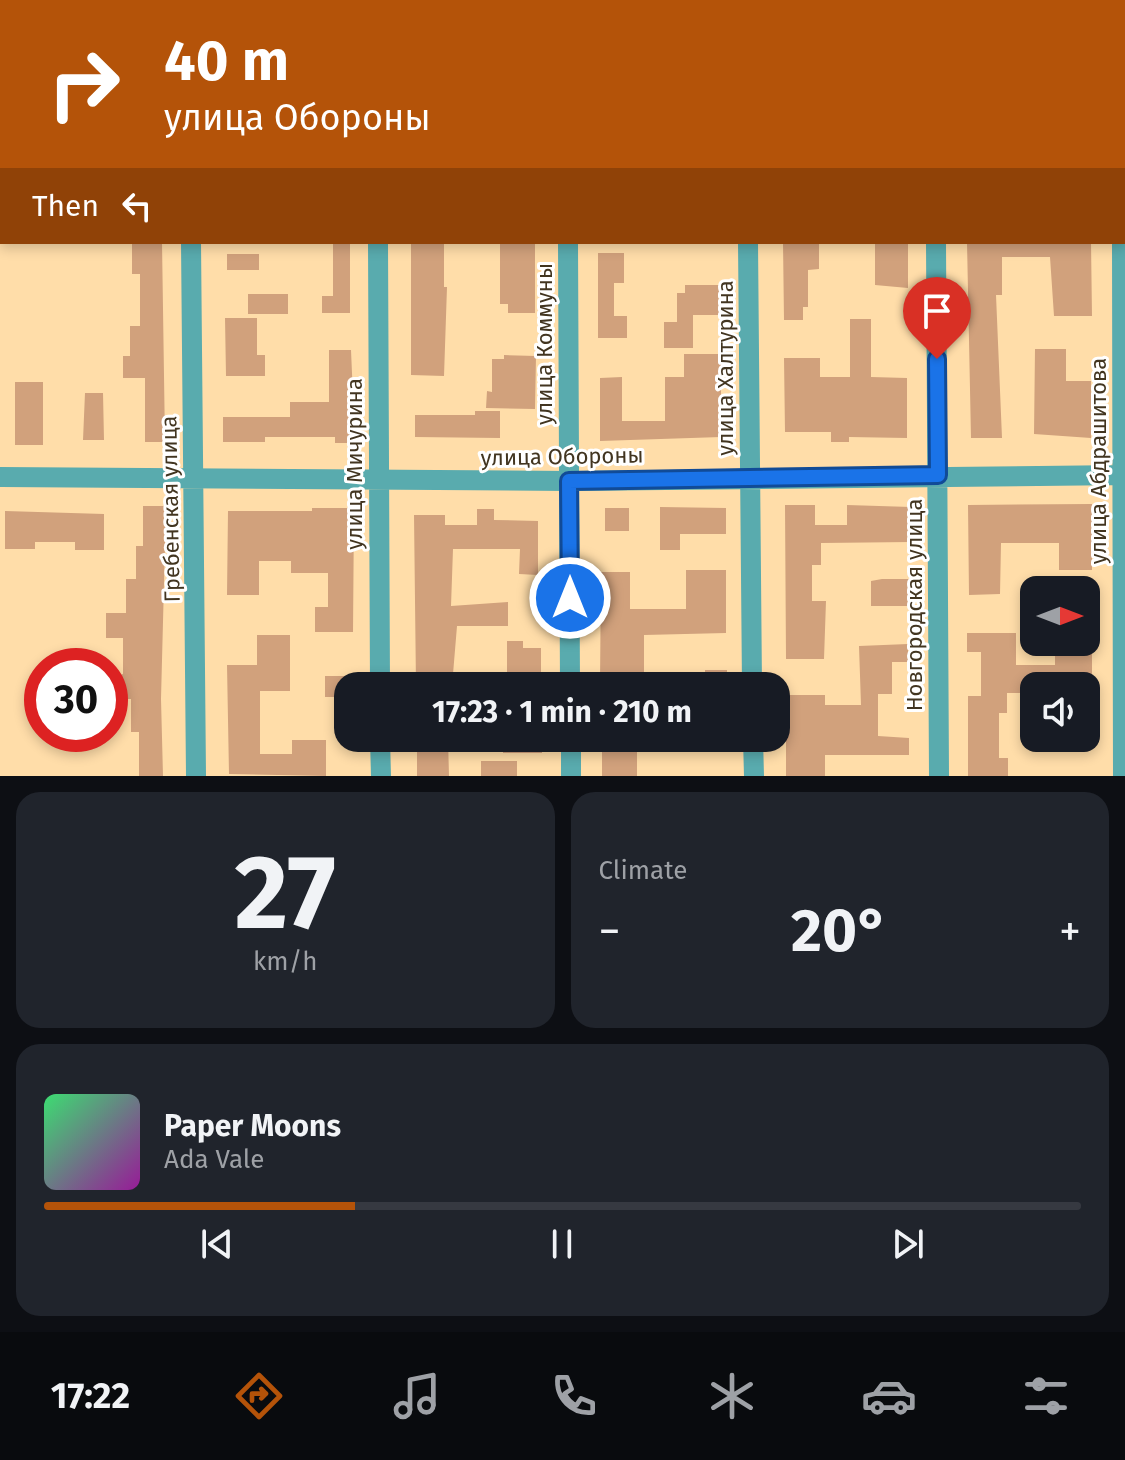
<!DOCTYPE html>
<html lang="en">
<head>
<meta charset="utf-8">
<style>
	:root { --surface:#171b24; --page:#20242c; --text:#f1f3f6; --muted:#9ea1a6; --line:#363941; --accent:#b45309 }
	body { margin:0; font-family:"Fira Sans",sans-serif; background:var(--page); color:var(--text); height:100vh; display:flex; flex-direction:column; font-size:30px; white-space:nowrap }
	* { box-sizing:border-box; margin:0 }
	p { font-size:26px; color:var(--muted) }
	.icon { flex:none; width:44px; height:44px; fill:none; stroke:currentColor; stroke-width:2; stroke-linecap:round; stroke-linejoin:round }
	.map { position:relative; height:776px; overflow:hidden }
	.details { display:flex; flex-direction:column; gap:16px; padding:16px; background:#0d0f14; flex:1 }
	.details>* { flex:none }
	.hud { position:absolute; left:0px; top:0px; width:1126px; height:244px; box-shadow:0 4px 12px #0003; background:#b45309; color:#fff; overflow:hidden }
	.needle { width:52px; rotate:90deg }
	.buttons { position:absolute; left:1020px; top:576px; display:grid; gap:16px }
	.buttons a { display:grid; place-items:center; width:80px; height:80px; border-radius:16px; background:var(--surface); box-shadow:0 4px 12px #0003; font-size:40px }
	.speed { position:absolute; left:24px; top:648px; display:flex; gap:16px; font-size:40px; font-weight:700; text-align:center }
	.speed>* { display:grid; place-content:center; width:104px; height:104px; border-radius:50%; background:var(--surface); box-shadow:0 4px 12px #0003; line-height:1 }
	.speed .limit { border:12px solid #d22; background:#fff; color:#111 }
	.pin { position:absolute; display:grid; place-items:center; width:68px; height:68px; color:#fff; margin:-82px -34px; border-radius:50% 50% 50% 0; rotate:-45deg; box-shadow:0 0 8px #0007 }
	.pin .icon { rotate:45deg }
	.me { position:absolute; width:88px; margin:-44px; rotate:0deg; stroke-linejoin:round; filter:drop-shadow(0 0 6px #0008) }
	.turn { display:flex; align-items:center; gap:28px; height:168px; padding:0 32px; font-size:36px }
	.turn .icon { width:104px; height:104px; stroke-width:2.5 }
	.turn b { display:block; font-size:56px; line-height:68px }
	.then { display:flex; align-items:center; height:76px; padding:0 32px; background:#0003; gap:16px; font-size:30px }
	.big { font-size:60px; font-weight:700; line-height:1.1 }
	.details .widget { flex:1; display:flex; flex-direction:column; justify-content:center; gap:12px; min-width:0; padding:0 28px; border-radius:24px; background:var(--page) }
	.details .dial { align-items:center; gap:0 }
	.dial b { font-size:104px; line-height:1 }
	.song { display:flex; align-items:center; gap:24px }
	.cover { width:96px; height:96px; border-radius:12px; background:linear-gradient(135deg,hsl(140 70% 55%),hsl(300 70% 35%)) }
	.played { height:8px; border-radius:4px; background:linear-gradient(90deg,var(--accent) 30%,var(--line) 30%) }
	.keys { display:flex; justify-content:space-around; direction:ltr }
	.heat { display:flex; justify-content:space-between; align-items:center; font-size:44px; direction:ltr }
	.details .tiles { flex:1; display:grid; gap:16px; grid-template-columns:1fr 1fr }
	.widget:last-child { grid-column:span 2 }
	.trip { position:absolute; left:334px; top:672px; width:456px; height:80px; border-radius:24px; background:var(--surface); box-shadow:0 4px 12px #0003; font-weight:700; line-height:80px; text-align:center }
	.tab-bar { display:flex; height:128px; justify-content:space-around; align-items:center; background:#090b0e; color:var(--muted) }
	.tab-bar .icon { width:56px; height:56px }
	.tab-bar .active { color:var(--accent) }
	.tab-bar b { font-size:36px; color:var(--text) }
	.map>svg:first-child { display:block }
	.building { fill:#d1a17c }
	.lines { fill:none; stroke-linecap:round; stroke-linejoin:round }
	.minor { stroke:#59abae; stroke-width:20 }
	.route-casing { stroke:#114b97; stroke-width:20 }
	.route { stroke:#1a73e8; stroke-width:14 }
	.labels { text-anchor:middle; stroke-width:6; stroke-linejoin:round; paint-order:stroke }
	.street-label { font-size:22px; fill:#423520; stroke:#fff }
</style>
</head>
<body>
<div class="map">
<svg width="1125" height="776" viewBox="0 0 1125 776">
	<rect width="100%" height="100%" fill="#ffdda9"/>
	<path class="building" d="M132,242H162L165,442H145V378H123V356H130V326H140V274H132Z
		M333,242H350V313H322V296H333Z
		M411,242H444V287H447L444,376L411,375Z
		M500,242H535V313H508V304H500Z
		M783,242H819V269L808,270V307H803V320H784Z
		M875,242H908V288L875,285Z
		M967,242H1091L1092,316H1054L1050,257H1002V295H996L1002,438H971Z
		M598,253H624V283H614V316H627V338H598Z
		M227,254H259V270H227Z
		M685,285H721V315H693V348H664V322H677V293H685Z
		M248,294H288V314H248Z
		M225,318H257V355H265V376H226Z
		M850,319H871V377L907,378V438L849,437V442H831V432H785L784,358H820V377H850Z
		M1035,349H1066V381H1091V438L1034,434Z
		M329,350H351L355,443H335V437H265V442H223V417H290V402H329Z
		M684,354H721V437L600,441V378L622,377V421H665V377H684Z
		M504,355L536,356L535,409L486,408L487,391L492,392V359H504Z
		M15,382H43V445H15Z
		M85,393H103L104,440H83Z
		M475,411H500V438L415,437V415H475Z
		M1092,504V570H1059V543H1001L1000,594L969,595L968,505Z
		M785,505H815V525H847V505L911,507V542L821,543V565H812V601H826L824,659H786Z
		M143,506H166L161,699L163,776H139V732H131V699H113V677L123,674V638H106V613H126V579H136V546H143Z
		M660,507L726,508V534H680V550H660Z
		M312,508H354L353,632H315V607H328V573H291V561H259V595H227L228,511H312Z
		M605,508H629V531H605Z
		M477,509H494V520L538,521V575L519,574L520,549H453L451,606L508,602V626H457L452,686H416L414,515H445V525H477Z
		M5,511L104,514V550H75V542H35V549H5Z
		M686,570H726V633L644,635V683H600L601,572H630V609H686Z
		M882,579H909V606H871V581Z
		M967,633H1016V665H1055V653H1069V646H1092V686L1028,685V693H1007V713H999V758H1008V776H968V696H981V652H967Z
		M257,635H290V691H260V754H292V740H326V776L229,774L227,665H257Z
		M507,641H523V648H541V686H507Z
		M908,644V662H892V694H878V736L909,738V755H825V776H786V695H825V705H861L859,646Z
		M705,670H727V686H705Z
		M325,676H348V697H325Z
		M417,738H448L449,776H417Z
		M503,738H542V753H503Z
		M602,738H637V776H602Z
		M481,761H517V776H481Z"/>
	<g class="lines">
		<path class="minor" d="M188,0V2
			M566,0V2
			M746,0V2
			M935,0V2
			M1122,0V2
			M379,2V0
			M191,242L196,776
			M378,242L380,686
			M568,242L570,686
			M748,242L752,686
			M936,242L939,776
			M1122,242L1123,776
			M0,477L569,481L1125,475
			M380,738L381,776
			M571,738V776
			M753,738L754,776"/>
	</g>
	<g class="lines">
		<defs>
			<path id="route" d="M570,598L569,481L938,475L937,359"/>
		</defs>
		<use href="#route" class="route-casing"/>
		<use href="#route" class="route"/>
	</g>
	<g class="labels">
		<g class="street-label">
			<text transform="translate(544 344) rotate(-90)" y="8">улица Коммуны</text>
			<text transform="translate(725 368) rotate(-90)" y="8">улица Халтурина</text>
			<text transform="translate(562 456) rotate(-1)" y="8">улица Обороны</text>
			<text transform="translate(1098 461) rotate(-90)" y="8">улица Абдрашитова</text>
			<text transform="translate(354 464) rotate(-90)" y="8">улица Мичурина</text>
			<text transform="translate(170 509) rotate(-91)" y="8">Гребенская улица</text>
			<text transform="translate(914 605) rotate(-90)" y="8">Новгородская улица</text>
		</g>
	</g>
</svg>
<div class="buttons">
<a><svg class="needle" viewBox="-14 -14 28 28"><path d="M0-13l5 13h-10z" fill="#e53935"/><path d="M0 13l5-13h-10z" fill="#9ea1a6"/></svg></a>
<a><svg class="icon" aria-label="sound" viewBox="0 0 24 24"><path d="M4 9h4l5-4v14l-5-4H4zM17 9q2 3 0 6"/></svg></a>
</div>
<div class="speed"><div class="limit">30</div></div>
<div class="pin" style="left:937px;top:359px;background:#d93025"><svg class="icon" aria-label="arrive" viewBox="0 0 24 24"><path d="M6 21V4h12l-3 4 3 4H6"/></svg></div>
<svg class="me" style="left:570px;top:598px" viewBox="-20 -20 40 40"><circle r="17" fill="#1a73e8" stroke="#fff" stroke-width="3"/><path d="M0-11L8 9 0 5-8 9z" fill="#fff"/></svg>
<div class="trip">17:23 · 1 min · 210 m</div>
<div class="hud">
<div class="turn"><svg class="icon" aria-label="right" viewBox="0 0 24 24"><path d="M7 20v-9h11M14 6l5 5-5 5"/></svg><div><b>40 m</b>улица Обороны</div></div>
<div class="then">Then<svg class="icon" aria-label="left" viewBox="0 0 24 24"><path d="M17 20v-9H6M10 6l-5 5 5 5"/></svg></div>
</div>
</div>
<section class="details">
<div class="tiles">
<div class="widget dial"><b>27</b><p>km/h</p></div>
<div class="widget"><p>Climate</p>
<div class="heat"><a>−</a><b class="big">20°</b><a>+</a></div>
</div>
<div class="widget">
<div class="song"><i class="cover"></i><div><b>Paper Moons</b><p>Ada Vale</p></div></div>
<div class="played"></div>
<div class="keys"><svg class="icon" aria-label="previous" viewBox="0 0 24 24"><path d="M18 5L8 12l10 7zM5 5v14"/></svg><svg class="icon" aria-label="pause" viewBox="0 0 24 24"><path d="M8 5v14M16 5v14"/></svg><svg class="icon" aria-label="next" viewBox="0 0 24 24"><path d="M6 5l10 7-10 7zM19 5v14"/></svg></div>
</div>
</div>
</section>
<nav class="tab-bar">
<b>17:22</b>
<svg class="icon active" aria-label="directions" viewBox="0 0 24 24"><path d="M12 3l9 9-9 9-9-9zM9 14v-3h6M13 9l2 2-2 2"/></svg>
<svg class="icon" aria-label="music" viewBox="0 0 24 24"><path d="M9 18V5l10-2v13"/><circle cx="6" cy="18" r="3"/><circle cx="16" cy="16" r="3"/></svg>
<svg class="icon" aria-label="phone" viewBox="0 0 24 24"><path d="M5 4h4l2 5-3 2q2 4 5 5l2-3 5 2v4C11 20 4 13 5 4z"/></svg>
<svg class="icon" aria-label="climate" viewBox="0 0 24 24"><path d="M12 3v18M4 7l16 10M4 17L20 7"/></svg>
<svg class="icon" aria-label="car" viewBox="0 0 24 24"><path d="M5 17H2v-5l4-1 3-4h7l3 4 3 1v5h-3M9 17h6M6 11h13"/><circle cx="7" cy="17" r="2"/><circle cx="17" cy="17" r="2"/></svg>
<svg class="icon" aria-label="filters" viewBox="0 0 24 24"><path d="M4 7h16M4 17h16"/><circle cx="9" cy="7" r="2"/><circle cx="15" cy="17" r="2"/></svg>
</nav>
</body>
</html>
